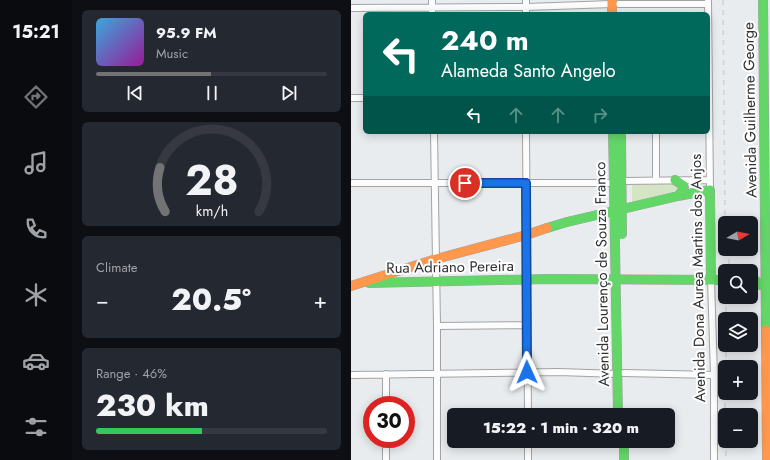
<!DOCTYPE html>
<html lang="en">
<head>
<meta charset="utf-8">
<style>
	:root { --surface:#171b24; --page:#242831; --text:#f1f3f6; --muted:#9ea1a6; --line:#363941; --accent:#717375 }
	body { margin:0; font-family:Jost,sans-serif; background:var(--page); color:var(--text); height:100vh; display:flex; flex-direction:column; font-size:15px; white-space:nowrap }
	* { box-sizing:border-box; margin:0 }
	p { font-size:13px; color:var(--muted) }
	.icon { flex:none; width:22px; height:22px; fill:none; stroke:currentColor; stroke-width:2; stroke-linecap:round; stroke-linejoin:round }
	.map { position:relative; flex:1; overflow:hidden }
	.details { display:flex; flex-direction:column; gap:10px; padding:10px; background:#0d0f14; width:279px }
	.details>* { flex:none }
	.top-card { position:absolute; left:12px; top:12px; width:347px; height:122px; border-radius:6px; box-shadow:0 2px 10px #0003; background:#00695c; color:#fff; overflow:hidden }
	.needle { width:26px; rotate:80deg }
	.buttons { position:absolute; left:367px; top:216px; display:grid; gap:8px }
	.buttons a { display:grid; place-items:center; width:40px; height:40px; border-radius:6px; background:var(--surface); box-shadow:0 2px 10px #0003; font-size:20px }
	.speed { position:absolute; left:12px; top:396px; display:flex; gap:8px; font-size:20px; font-weight:700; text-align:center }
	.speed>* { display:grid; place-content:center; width:52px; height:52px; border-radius:50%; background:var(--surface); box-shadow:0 2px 10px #0003; line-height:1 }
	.speed .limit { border:6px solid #d22; background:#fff; color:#111 }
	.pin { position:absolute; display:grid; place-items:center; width:34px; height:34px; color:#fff; margin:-17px; border:2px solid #fff; border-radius:50%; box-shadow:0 1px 4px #0007 }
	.me { position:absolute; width:44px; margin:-22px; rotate:359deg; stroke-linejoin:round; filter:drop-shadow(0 0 3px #0008) }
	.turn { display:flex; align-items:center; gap:14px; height:84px; padding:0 12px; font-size:18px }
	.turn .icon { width:52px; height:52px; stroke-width:2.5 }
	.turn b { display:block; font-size:28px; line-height:34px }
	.lanes { display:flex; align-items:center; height:38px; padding:0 12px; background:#0003; justify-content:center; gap:20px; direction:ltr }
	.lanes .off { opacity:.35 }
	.big { font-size:30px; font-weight:800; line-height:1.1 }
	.details .tile { flex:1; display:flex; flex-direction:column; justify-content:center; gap:6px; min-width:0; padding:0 14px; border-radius:6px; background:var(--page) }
	.details .dial { align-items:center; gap:0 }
	.dial svg { height:104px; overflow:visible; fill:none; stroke:var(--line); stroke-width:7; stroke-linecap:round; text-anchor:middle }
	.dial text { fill:var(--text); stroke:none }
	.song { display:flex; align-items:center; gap:12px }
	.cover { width:48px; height:48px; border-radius:6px; background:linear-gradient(135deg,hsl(200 70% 55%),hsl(300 70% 35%)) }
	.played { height:4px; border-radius:2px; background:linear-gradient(90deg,var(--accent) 50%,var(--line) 50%) }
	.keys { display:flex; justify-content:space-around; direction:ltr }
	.heat { display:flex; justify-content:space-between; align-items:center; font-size:22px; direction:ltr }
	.charge { height:6px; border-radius:3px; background:linear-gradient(90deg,#34c759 46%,var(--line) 0) }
	.trip { position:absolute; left:96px; top:408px; width:228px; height:40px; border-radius:6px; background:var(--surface); box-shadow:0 2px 10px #0003; font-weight:800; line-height:40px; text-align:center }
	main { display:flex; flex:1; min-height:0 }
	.dock { display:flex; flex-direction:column; width:72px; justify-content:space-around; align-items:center; background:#090b0e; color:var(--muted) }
	.dock .icon { width:28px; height:28px }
	.dock .active { color:var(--accent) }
	.dock b { font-size:18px; color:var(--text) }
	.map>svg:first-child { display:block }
	.green { fill:#d4e5c6 }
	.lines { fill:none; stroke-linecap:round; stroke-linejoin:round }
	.street-casing { stroke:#a2a3a5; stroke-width:8 }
	.fast-casing { stroke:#a2a3a5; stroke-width:10 }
	.slow-casing { stroke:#a2a3a5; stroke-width:10 }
	.street { stroke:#fcfcfc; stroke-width:6 }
	.fast { stroke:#63d668; stroke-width:9 }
	.slow { stroke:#ff974d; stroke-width:9 }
	.rail { stroke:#d0d2d2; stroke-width:1.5; stroke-dasharray:5 5; stroke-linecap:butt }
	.route-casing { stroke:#114b97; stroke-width:10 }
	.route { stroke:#1a73e8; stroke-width:7 }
	.labels { text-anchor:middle; stroke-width:4; stroke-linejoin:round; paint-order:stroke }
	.street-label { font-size:15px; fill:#313234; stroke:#fff }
</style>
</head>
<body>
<main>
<nav class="dock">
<b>15:21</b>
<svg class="icon active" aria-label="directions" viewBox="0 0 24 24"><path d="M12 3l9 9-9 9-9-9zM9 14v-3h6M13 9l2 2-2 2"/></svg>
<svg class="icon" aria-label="music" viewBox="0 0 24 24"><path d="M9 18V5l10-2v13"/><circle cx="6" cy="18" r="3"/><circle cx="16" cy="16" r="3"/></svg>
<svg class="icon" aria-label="phone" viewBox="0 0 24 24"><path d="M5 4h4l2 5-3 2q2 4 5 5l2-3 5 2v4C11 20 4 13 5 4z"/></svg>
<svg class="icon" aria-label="climate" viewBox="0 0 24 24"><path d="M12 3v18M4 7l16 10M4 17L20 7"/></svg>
<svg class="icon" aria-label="car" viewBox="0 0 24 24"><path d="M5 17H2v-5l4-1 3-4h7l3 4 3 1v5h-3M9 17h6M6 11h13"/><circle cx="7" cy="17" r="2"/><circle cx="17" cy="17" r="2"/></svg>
<svg class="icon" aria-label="filters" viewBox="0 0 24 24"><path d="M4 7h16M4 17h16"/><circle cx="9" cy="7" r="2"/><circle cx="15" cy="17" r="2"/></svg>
</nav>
<section class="details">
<div class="tile">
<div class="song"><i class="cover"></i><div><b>95.9 FM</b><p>Music</p></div></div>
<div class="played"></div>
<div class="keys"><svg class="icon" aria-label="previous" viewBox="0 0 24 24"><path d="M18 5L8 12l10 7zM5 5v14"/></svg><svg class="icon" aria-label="pause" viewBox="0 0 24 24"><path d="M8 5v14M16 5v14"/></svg><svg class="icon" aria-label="next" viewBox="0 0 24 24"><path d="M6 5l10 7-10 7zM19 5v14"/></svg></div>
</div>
<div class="tile dial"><svg viewBox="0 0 100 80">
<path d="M14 69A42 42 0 1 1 86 69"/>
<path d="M14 69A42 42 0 0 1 10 35" stroke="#717375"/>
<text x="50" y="56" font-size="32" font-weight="700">28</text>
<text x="50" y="72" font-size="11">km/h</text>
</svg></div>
<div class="tile"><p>Climate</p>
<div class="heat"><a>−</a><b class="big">20.5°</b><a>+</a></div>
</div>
<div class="tile"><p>Range · 46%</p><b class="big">230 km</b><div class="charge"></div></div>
</section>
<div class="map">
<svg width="419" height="460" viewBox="0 0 419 460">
	<rect width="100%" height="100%" fill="#e9ecee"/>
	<path class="green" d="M322,183L329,188L325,191L281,202V185Z"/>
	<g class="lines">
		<defs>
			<path id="street" d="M81,0V14
				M175,0V14
				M357,0L359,190
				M268,4H357
				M0,8L175,7L261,4
				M0,98H14
				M83,132L86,326V460
				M175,132L177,415
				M305,132V180
				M271,181L359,180
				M0,183H263
				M360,280L363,375V460
				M86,326L176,325
				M273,373L363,375
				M35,374V405
				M0,375L208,372L267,374
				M35,439V460
				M177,441V460"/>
			<path id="fast" d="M412,0L415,330
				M262,132L267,415
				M270,132L271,234
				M324,180L333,186L332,190L327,196
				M196,228L216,222L327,196L359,190L360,280
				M400,280H404L409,285
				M18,283L196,279L374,280
				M273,441V460"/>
			<path id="slow" d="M261,0V14
				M0,286L85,259L175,235L196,228
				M415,330L416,460"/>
		</defs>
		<use href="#street" class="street-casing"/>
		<use href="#fast" class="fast-casing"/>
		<use href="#slow" class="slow-casing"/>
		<use href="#street" class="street"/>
		<use href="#fast" class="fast"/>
		<use href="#slow" class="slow"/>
		<path class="rail" d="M372,0L374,223
			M378,249V271
			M375,297V319
			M375,367V345
			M374,393V415
			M375,441V460"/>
	</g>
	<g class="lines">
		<defs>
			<path id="route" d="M114,183H175L176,372"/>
		</defs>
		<use href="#route" class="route-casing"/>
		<use href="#route" class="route"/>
	</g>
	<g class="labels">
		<g class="street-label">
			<text transform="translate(399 110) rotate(-91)" y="5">Avenida Guilherme George</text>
			<text transform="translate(99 267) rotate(-1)" y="5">Rua Adriano Pereira</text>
			<text transform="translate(251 274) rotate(-91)" y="5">Avenida Lourenço de Souza Franco</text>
			<text transform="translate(347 278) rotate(-91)" y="5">Avenida Dona Aurea Martins dos Anjos</text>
		</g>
	</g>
</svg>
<div class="buttons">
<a><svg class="needle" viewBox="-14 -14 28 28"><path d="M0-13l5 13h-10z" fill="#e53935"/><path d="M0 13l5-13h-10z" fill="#9ea1a6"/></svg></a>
<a><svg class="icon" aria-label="search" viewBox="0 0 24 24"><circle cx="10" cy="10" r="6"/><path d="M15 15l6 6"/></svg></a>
<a><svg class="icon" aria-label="layers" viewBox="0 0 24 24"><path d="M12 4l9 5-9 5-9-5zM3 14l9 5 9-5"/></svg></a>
<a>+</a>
<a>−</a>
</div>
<div class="speed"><div class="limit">30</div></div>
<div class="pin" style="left:114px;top:183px;background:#d93025"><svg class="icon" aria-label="arrive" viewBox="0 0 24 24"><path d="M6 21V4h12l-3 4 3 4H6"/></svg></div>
<svg class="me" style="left:176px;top:372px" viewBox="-20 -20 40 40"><path d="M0-17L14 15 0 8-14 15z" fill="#1a73e8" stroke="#fff" stroke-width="4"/></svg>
<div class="trip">15:22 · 1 min · 320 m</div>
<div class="top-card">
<div class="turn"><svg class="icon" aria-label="left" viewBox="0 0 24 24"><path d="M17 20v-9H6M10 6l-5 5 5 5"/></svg><div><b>240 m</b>Alameda Santo Angelo</div></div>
<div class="lanes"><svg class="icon" aria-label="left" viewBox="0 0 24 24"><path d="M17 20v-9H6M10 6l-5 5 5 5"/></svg><svg class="icon off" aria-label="ahead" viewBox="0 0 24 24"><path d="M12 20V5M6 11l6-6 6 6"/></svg><svg class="icon off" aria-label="ahead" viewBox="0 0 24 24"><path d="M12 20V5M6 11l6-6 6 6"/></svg><svg class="icon off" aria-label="right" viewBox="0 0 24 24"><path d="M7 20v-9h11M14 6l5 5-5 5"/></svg></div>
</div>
</div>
</main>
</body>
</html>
